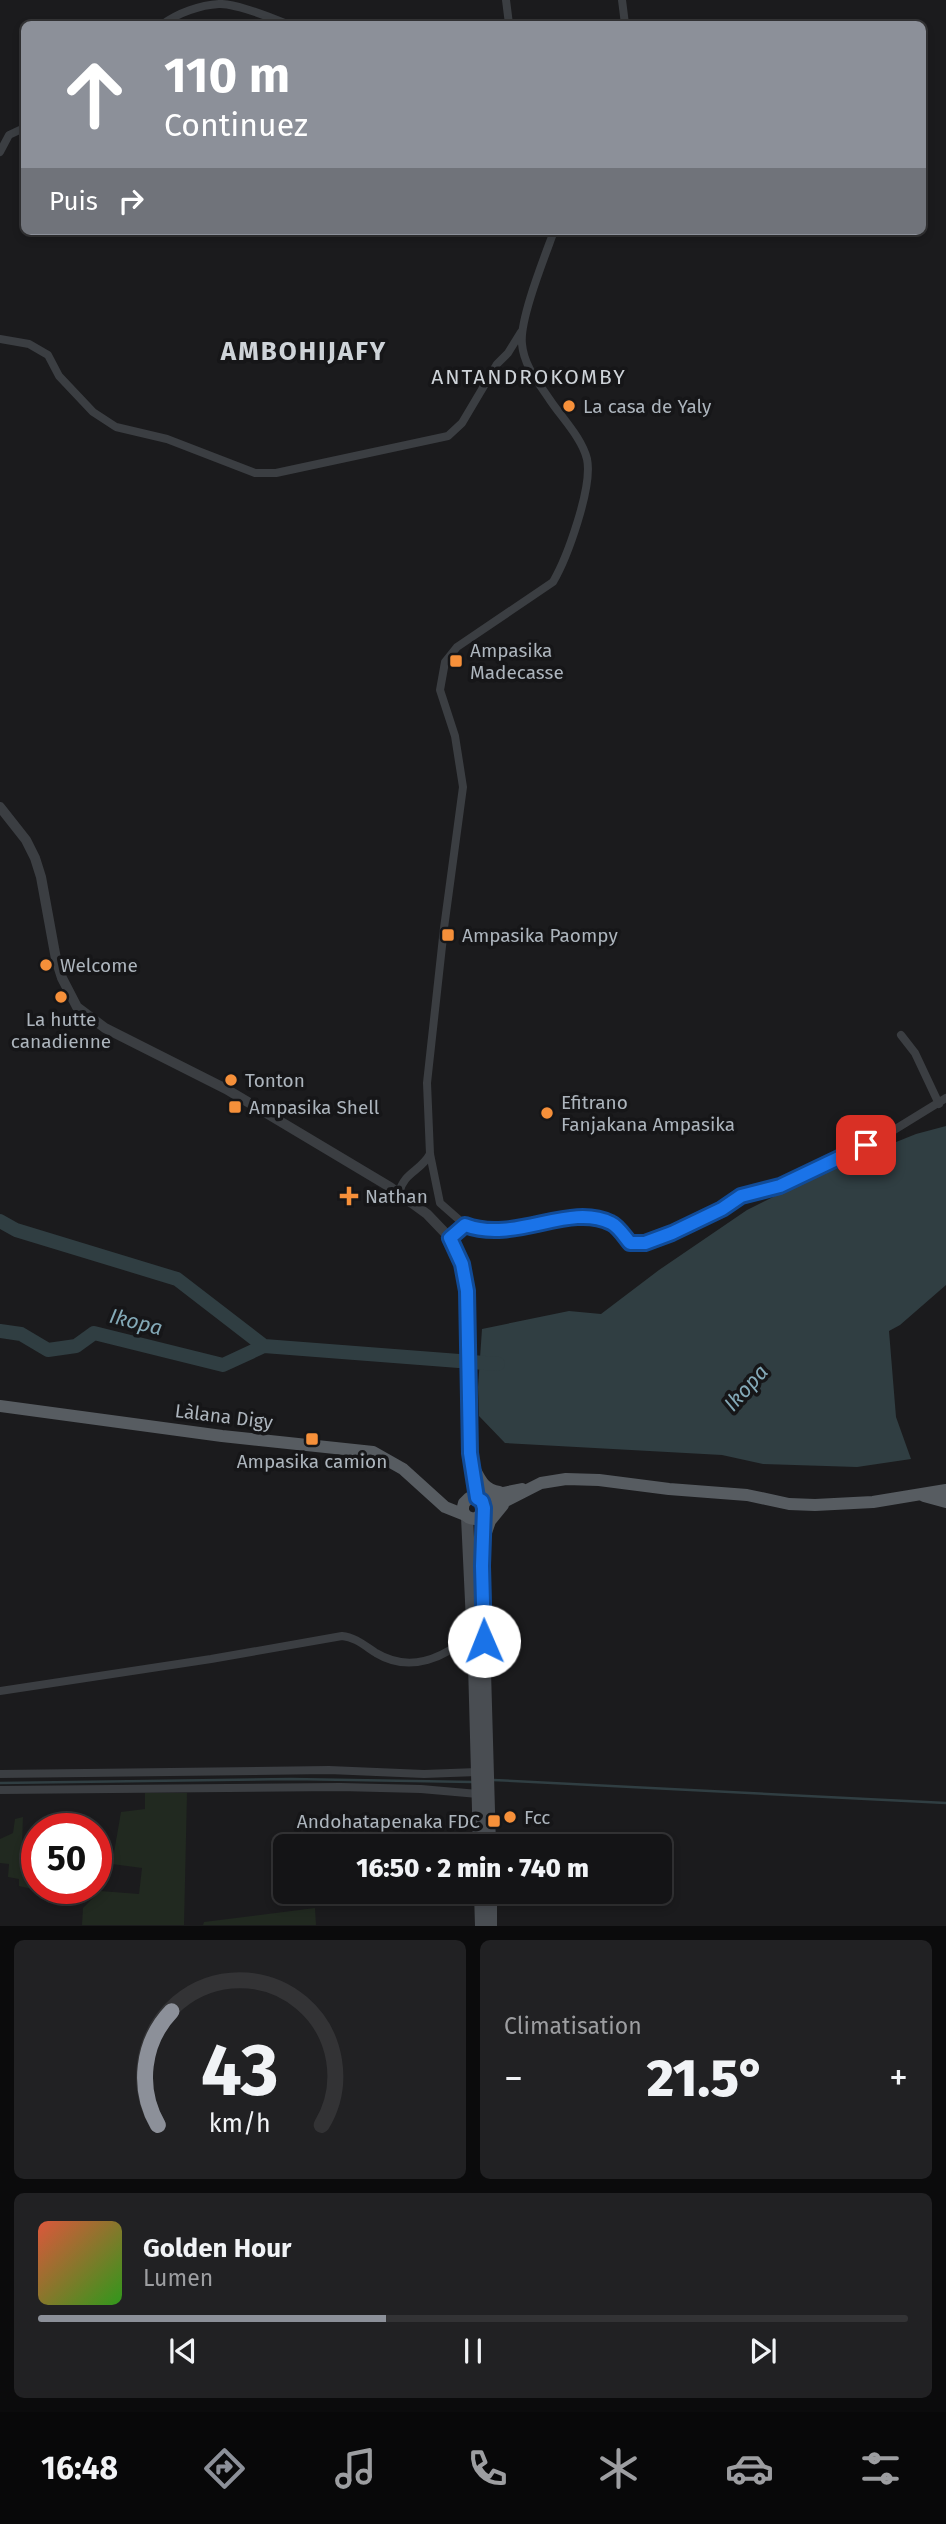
<!DOCTYPE html>
<html lang="fr">
<head>
<meta charset="utf-8">
<style>
	:root { --surface:#141416; --page:#212123; --text:#f1f3f6; --muted:#9d9ea1; --line:#333335; --accent:#8c9099 }
	body { margin:0; font-family:"Fira Sans",sans-serif; background:var(--page); color:var(--text); height:100vh; display:flex; flex-direction:column; font-size:26px; white-space:nowrap }
	* { box-sizing:border-box; margin:0 }
	p { font-size:23px; color:var(--muted) }
	.icon { flex:none; width:38px; height:38px; fill:none; stroke:currentColor; stroke-width:2; stroke-linecap:round; stroke-linejoin:round }
	.map { position:relative; height:1926px; overflow:hidden }
	.side { display:flex; flex-direction:column; gap:14px; padding:14px; background:#0b0b0c; flex:1 }
	.side>* { flex:none }
	.guide { position:absolute; left:21px; top:21px; width:905px; height:214px; border-radius:10px; box-shadow:0 4px 10px #0003,0 0 0 2px var(--line); background:#8c9099; color:#fff; overflow:hidden }
	.speed { position:absolute; left:21px; top:1813px; display:flex; gap:14px; font-size:35px; font-weight:700; text-align:center }
	.speed>* { display:grid; place-content:center; width:91px; height:91px; border-radius:50%; background:var(--surface); box-shadow:0 4px 10px #0003,0 0 0 2px var(--line); line-height:1 }
	.speed .limit { border:10px solid #d22; background:#fff; color:#111 }
	.pin { position:absolute; display:grid; place-items:center; width:60px; height:60px; color:#fff; margin:-30px; border-radius:14px; box-shadow:0 4px 10px #0006 }
	.me { position:absolute; width:77px; margin:-38px; rotate:359deg; stroke-linejoin:round; filter:drop-shadow(0 0 5px #0008) }
	.turn { display:flex; align-items:center; gap:24px; height:147px; padding:0 28px; font-size:32px }
	.turn .icon { width:91px; height:91px; stroke-width:2.5 }
	.turn b { display:block; font-size:49px; line-height:60px }
	.then { display:flex; align-items:center; height:66px; padding:0 28px; background:#0003; gap:14px; font-size:26px }
	.big { font-size:52px; font-weight:800; line-height:1.1 }
	.side .tile { flex:1; display:flex; flex-direction:column; justify-content:center; gap:10px; min-width:0; padding:0 24px; border-radius:10px; background:var(--page) }
	.side .dial { align-items:center; gap:0 }
	.dial svg { height:182px; overflow:visible; fill:none; stroke:var(--line); stroke-width:7; stroke-linecap:round; text-anchor:middle }
	.dial text { fill:var(--text); stroke:none }
	.song { display:flex; align-items:center; gap:21px }
	.cover { width:84px; height:84px; border-radius:10px; background:linear-gradient(135deg,hsl(10 70% 55%),hsl(110 70% 35%)) }
	.played { height:7px; border-radius:4px; background:linear-gradient(90deg,var(--accent) 40%,var(--line) 40%) }
	.keys { display:flex; justify-content:space-around; direction:ltr }
	.heat { display:flex; justify-content:space-between; align-items:center; font-size:38px; direction:ltr }
	.side .tiles { flex:1; display:grid; gap:14px; grid-template-columns:1fr 1fr }
	.tile:last-child { grid-column:span 2 }
	.trip { position:absolute; left:273px; top:1834px; width:399px; height:70px; border-radius:10px; background:var(--surface); box-shadow:0 4px 10px #0003,0 0 0 2px var(--line); font-weight:800; line-height:70px; text-align:center }
	.menu { display:flex; height:112px; justify-content:space-around; align-items:center; background:#080809; color:var(--muted) }
	.menu .icon { width:49px; height:49px }
	.menu .selected { color:var(--accent) }
	.menu b { font-size:32px; color:var(--text) }
	.map>svg:first-child { display:block }
	.green { fill:#212920 }
	.water { fill:#303e42 }
	.lines { fill:none; stroke-linecap:round; stroke-linejoin:round }
	.stream { stroke:#303e42; stroke-width:2.5 }
	.river { stroke:#303e42; stroke-width:14 }
	.minor { stroke:#3b3e42; stroke-width:8 }
	.tertiary { stroke:#3b3e42; stroke-width:10 }
	.secondary { stroke:#494d52; stroke-width:12 }
	.primary { stroke:#575c61; stroke-width:12 }
	.route-casing { stroke:#114b97; stroke-width:18 }
	.route { stroke:#1a73e8; stroke-width:12 }
	.poi-dot { fill:#f6903a; stroke:#161618; stroke-width:2.5 }
	.labels { text-anchor:middle; stroke-width:7; stroke-linejoin:round; paint-order:stroke }
	.poi-label { font-size:19px; fill:#adb5bd; stroke:#161618; text-anchor:start }
	.street-label { font-size:19px; fill:#adb5bd; stroke:#161618 }
	.neighbourhood-label { font-size:21px; letter-spacing:2px; fill:#ced3d8; stroke:#161618 }
	.water-label { font-size:21px; font-style:italic; fill:#84aab8; stroke:#161618 }
	.district-label { font-size:26px; font-weight:bold; letter-spacing:2px; fill:#ced3d8; stroke:#161618 }
</style>
</head>
<body>
<div class="map">
<svg width="946" height="1926" viewBox="0 0 946 1926">
	<rect width="100%" height="100%" fill="#1b1b1d"/>
	<path class="green" d="M145,1793H187L184,1925H82L83,1908L100,1891L139,1894L142,1868L112,1864L121,1812L145,1809Z
		M23,1817L22,1843L37,1845V1888H47L46,1892L19,1886V1879L8,1877L9,1864L0,1863V1839L13,1833L15,1819Z
		M315,1908L316,1925H203L204,1922Z"/>
	<path class="water" d="M946,1126V1285L900,1325L889,1331L896,1417L911,1459L857,1467L763,1464L722,1455L505,1443L479,1416L478,1387L482,1329L569,1311L601,1314L659,1270L747,1210L829,1169L916,1134Z"/>
	<g class="lines">
		<path class="stream" d="M493,1780L946,1803
			M0,1783L291,1779L473,1782"/>
		<path class="river" d="M0,1221L16,1230L177,1279L264,1346
			M0,1331L21,1334L48,1350L76,1346L94,1333L223,1365L264,1346L498,1364"/>
		<path class="minor" d="M506,0L509,24
			M622,0L625,24
			M163,24C178,13 200,5 219,4C236,3 271,18 288,24
			M0,152L9,135L24,128
			M0,339L29,344L48,355L59,376L93,412L116,427L167,439L255,473H276L448,436L462,423L497,364L508,353L521,332
			M901,1035L915,1053L939,1104
			M399,1193C404,1172 420,1172 430,1154
			M465,1225L440,1203L430,1154L427,1083L444,928L463,787L455,736L440,690L445,662L457,647L553,582C567,558 593,487 587,459C582,438 562,418 550,400C538,382 524,366 522,344C519,320 545,256 554,231
			M450,1238L465,1225C515,1244 569,1202 611,1223C618,1226 625,1237 630,1243H645L722,1209L741,1197L780,1186L894,1130L946,1098
			M0,1691L211,1659L342,1636C355,1637 365,1646 376,1653C411,1674 446,1657 473,1633
			M0,1774L329,1770L424,1774L477,1772
			M0,1790L340,1787L421,1789L478,1794"/>
		<path class="tertiary" d="M0,807L26,840L35,858L41,877L56,959L62,978L77,1007L105,1028L226,1089L390,1187L427,1214L450,1238L462,1264L467,1291L470,1453L476,1498"/>
		<path class="secondary" d="M484,1512L482,1566L490,1846
			M467,1517L474,1664L479,1846
			M480,1892L481,1926
			M491,1892V1926"/>
		<path class="primary" d="M0,1406L222,1436L373,1452L403,1469L445,1507L465,1515
			M471,1462C479,1477 482,1489 499,1492
			M924,1496L946,1502
			M479,1498L522,1489
			M484,1512L483,1504L479,1498H469L464,1503C461,1512 465,1518 475,1519L484,1512L541,1483L566,1479L599,1480L669,1489L747,1495L789,1504L815,1505L873,1502L946,1490
			M482,1544L490,1521L503,1505"/>
	</g>
	<g class="lines">
		<defs>
			<path id="route" d="M484,1641L482,1566L484,1508L482,1501L477,1498L470,1453L467,1291L462,1264L450,1238L465,1225C515,1244 569,1202 611,1223C618,1226 625,1237 630,1243H645L672,1233L722,1209L741,1196L780,1186L866,1145"/>
		</defs>
		<use href="#route" class="route-casing"/>
		<use href="#route" class="route"/>
	</g>
	<g class="poi-dot">
		<circle cx="569" cy="406" r="7"/>
		<rect x="449" y="654" width="14" height="14" rx="3.5"/>
		<rect x="441" y="928" width="14" height="14" rx="3.5"/>
		<circle cx="46" cy="965" r="7"/>
		<circle cx="61" cy="997" r="7"/>
		<circle cx="231" cy="1080" r="7"/>
		<rect x="228" y="1100" width="14" height="14" rx="3.5"/>
		<circle cx="547" cy="1113" r="7"/>
		<path d="M345.5 1185.5h7v7h7v7h-7v7h-7v-7h-7v-7h7z"/>
		<rect x="305" y="1432" width="14" height="14" rx="3.5"/>
		<circle cx="510" cy="1817" r="7"/>
		<rect x="487" y="1814" width="14" height="14" rx="3.5"/>
	</g>
	<g class="labels">
		<g class="poi-label">
			<text x="583" y="413">La casa de Yaly</text>
			<text x="470" y="657">Ampasika<tspan x="470" dy="22">Madecasse</tspan></text>
			<text x="462" y="942">Ampasika Paompy</text>
			<text x="60" y="972">Welcome</text>
			<text x="61" y="1026" text-anchor="middle">La hutte<tspan x="61" dy="22">canadienne</tspan></text>
			<text x="245" y="1087">Tonton</text>
			<text x="561" y="1109">Efitrano<tspan x="561" dy="22">Fanjakana Ampasika</tspan></text>
			<text x="249" y="1114">Ampasika Shell</text>
			<text x="365" y="1203">Nathan</text>
			<text x="312" y="1468" text-anchor="middle">Ampasika camion</text>
			<text x="524" y="1824">Fcc</text>
			<text x="480" y="1828" text-anchor="end">Andohatapenaka FDC</text>
		</g>
		<g class="street-label">
			<text transform="translate(224 1416) rotate(7)" y="7">Làlana Digy</text>
		</g>
		<g class="neighbourhood-label">
			<text x="529" y="384">ANTANDROKOMBY</text>
		</g>
		<g class="water-label">
			<text transform="translate(136 1322) rotate(14)" y="7">Ikopa</text>
			<text transform="translate(746 1388) rotate(-48)" y="7">Ikopa</text>
		</g>
		<g class="district-label">
			<text x="304" y="360">AMBOHIJAFY</text>
		</g>
	</g>
</svg>
<div class="speed"><div class="limit">50</div></div>
<div class="pin" style="left:866px;top:1145px;background:#d93025"><svg class="icon" aria-label="arrive" viewBox="0 0 24 24"><path d="M6 21V4h12l-3 4 3 4H6"/></svg></div>
<svg class="me" style="left:484px;top:1641px" viewBox="-20 -20 40 40"><circle r="19" fill="#fff"/><path d="M0-13L10 11 0 6-10 11z" fill="#1a73e8"/></svg>
<div class="trip">16:50 · 2 min · 740 m</div>
<div class="guide">
<div class="turn"><svg class="icon" aria-label="ahead" viewBox="0 0 24 24"><path d="M12 20V5M6 11l6-6 6 6"/></svg><div><b>110 m</b>Continuez</div></div>
<div class="then">Puis<svg class="icon" aria-label="right" viewBox="0 0 24 24"><path d="M7 20v-9h11M14 6l5 5-5 5"/></svg></div>
</div>
</div>
<section class="side">
<div class="tiles">
<div class="tile dial"><svg viewBox="0 0 100 80">
<path d="M14 69A42 42 0 1 1 86 69"/>
<path d="M14 69A42 42 0 0 1 20 19" stroke="#8c9099"/>
<text x="50" y="56" font-size="32" font-weight="700">43</text>
<text x="50" y="72" font-size="11">km/h</text>
</svg></div>
<div class="tile"><p>Climatisation</p>
<div class="heat"><a>−</a><b class="big">21.5°</b><a>+</a></div>
</div>
<div class="tile">
<div class="song"><i class="cover"></i><div><b>Golden Hour</b><p>Lumen</p></div></div>
<div class="played"></div>
<div class="keys"><svg class="icon" aria-label="previous" viewBox="0 0 24 24"><path d="M18 5L8 12l10 7zM5 5v14"/></svg><svg class="icon" aria-label="pause" viewBox="0 0 24 24"><path d="M8 5v14M16 5v14"/></svg><svg class="icon" aria-label="next" viewBox="0 0 24 24"><path d="M6 5l10 7-10 7zM19 5v14"/></svg></div>
</div>
</div>
</section>
<nav class="menu">
<b>16:48</b>
<svg class="icon selected" aria-label="directions" viewBox="0 0 24 24"><path d="M12 3l9 9-9 9-9-9zM9 14v-3h6M13 9l2 2-2 2"/></svg>
<svg class="icon" aria-label="music" viewBox="0 0 24 24"><path d="M9 18V5l10-2v13"/><circle cx="6" cy="18" r="3"/><circle cx="16" cy="16" r="3"/></svg>
<svg class="icon" aria-label="phone" viewBox="0 0 24 24"><path d="M5 4h4l2 5-3 2q2 4 5 5l2-3 5 2v4C11 20 4 13 5 4z"/></svg>
<svg class="icon" aria-label="climate" viewBox="0 0 24 24"><path d="M12 3v18M4 7l16 10M4 17L20 7"/></svg>
<svg class="icon" aria-label="car" viewBox="0 0 24 24"><path d="M5 17H2v-5l4-1 3-4h7l3 4 3 1v5h-3M9 17h6M6 11h13"/><circle cx="7" cy="17" r="2"/><circle cx="17" cy="17" r="2"/></svg>
<svg class="icon" aria-label="filters" viewBox="0 0 24 24"><path d="M4 7h16M4 17h16"/><circle cx="9" cy="7" r="2"/><circle cx="15" cy="17" r="2"/></svg>
</nav>
</body>
</html>
